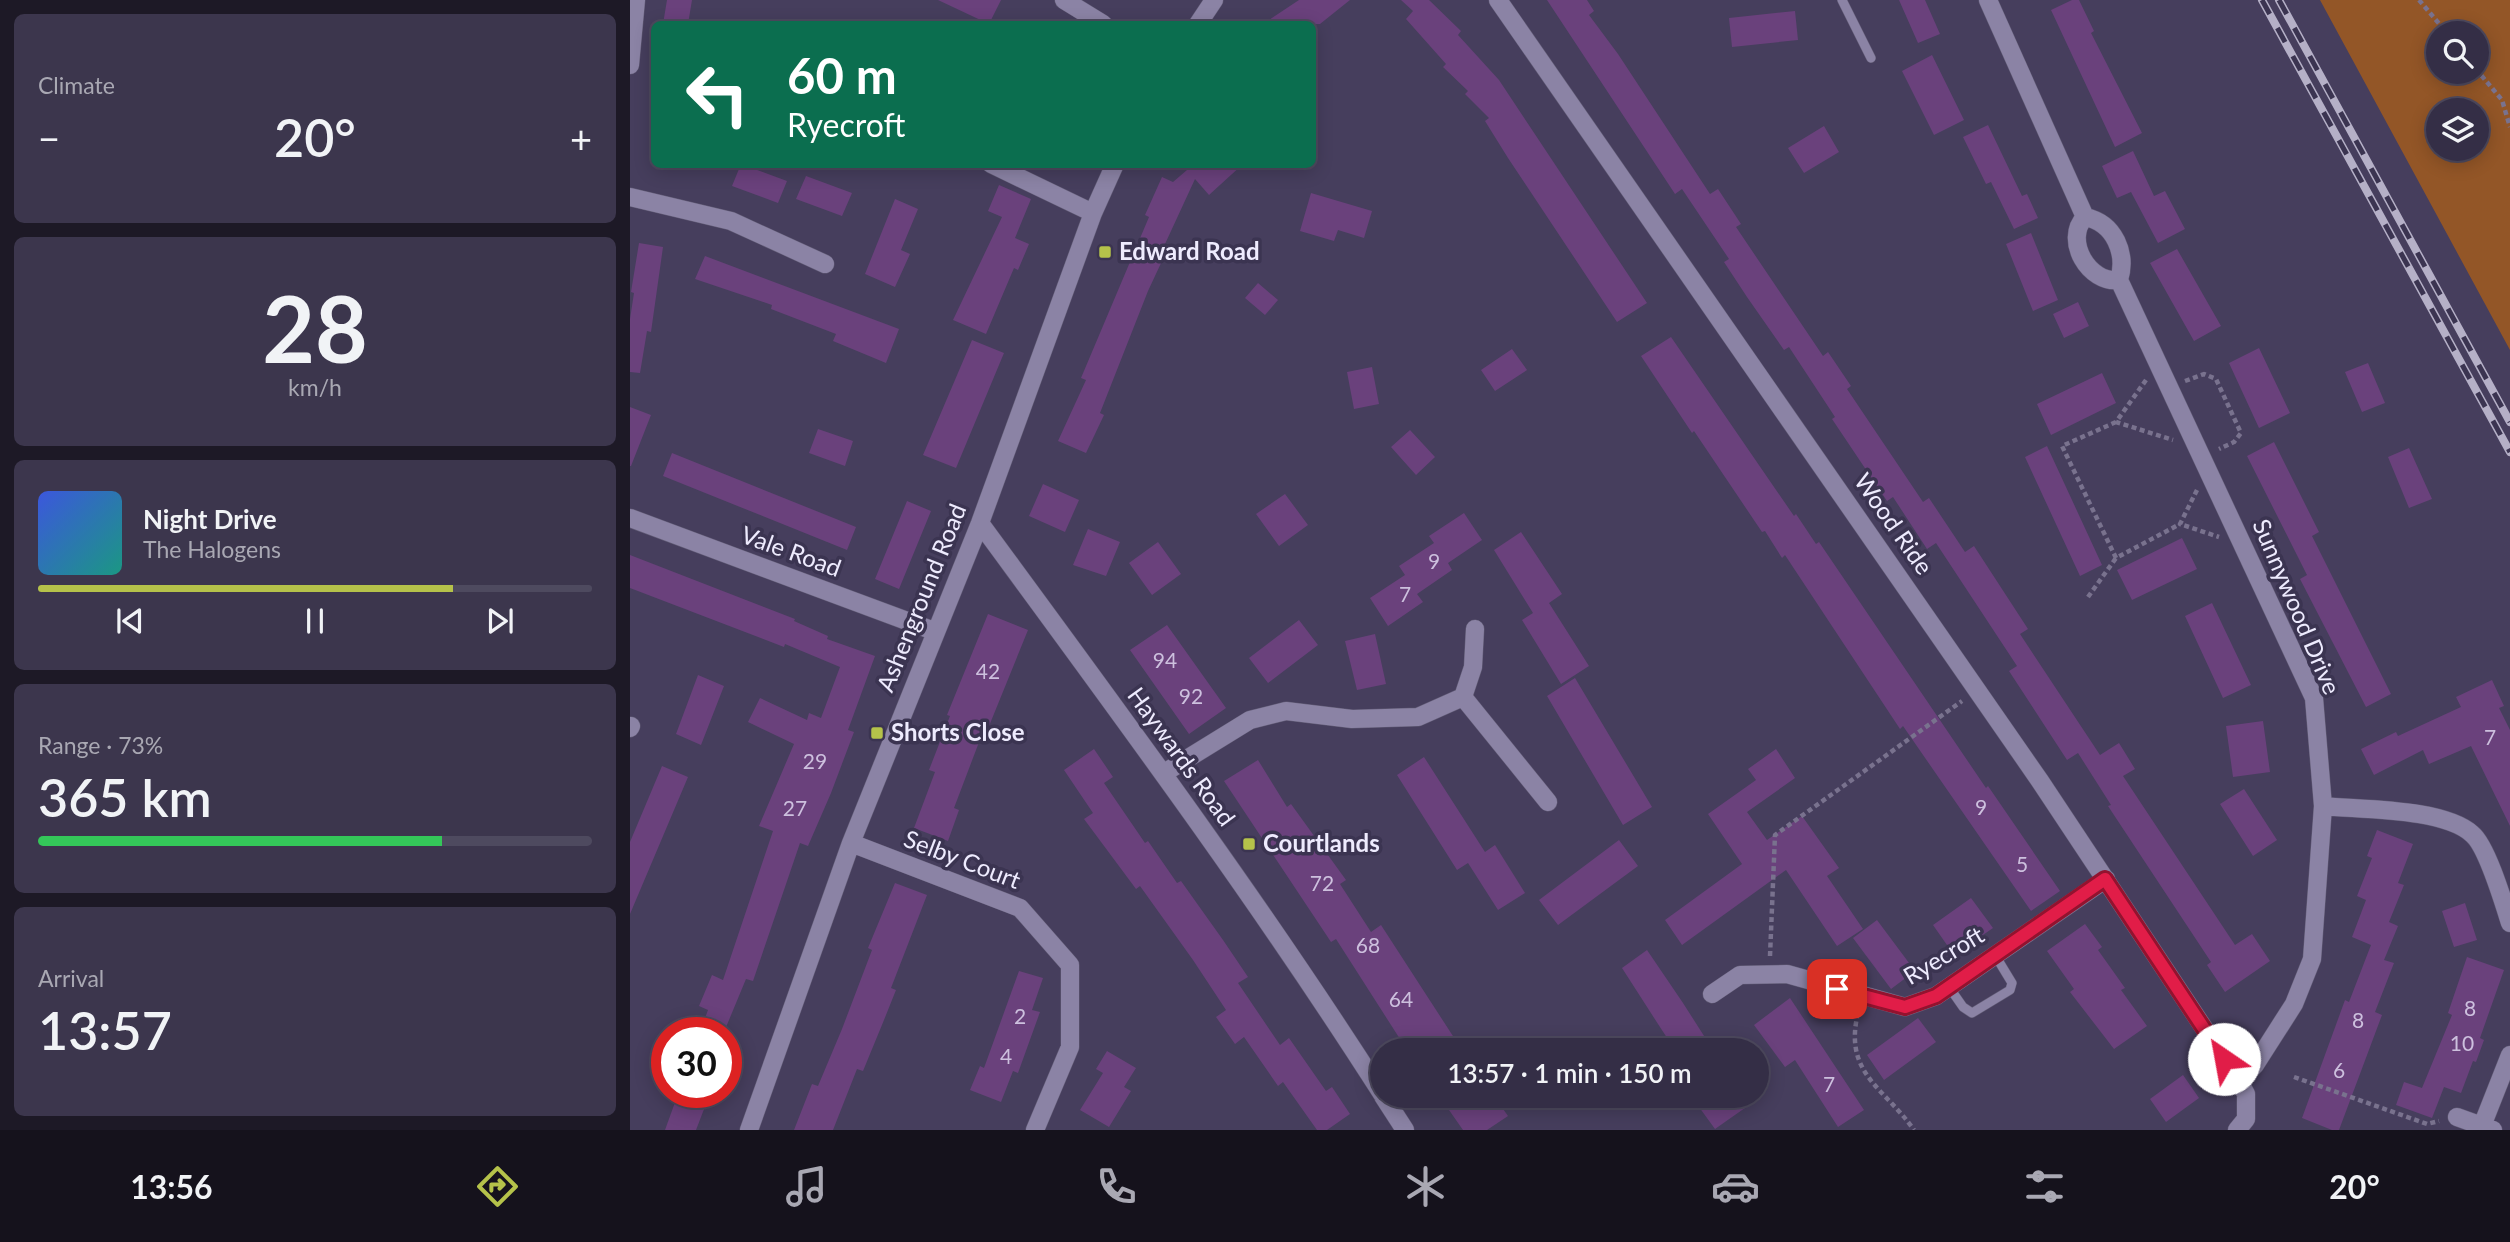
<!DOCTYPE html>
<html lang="en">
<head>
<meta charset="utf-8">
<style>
	:root { --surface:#342e46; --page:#3c364d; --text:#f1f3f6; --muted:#a9a8b3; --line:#4e4a5f; --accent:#b5c24a }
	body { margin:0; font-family:Lato,sans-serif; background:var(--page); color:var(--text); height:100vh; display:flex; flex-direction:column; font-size:26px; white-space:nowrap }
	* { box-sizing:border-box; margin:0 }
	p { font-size:23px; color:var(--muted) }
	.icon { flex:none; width:38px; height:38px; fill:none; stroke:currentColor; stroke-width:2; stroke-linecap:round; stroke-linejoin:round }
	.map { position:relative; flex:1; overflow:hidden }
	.panel { display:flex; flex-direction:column; gap:14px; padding:14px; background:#1d1926; width:630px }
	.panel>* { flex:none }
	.hud { position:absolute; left:21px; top:21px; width:665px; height:147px; border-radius:10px; box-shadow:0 4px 18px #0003,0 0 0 2px var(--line); background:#0b6e4f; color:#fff; overflow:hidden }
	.controls { position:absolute; left:1796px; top:21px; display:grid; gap:14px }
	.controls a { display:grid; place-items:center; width:63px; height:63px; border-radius:50%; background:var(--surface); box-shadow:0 4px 18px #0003,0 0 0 2px var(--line); font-size:35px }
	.speed { position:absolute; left:21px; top:1017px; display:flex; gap:14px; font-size:35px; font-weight:700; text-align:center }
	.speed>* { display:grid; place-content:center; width:91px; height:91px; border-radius:50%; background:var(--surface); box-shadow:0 4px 18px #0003,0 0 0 2px var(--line); line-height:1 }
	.speed .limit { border:10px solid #d22; background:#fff; color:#111 }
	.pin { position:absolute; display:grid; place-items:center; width:60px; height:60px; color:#fff; margin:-30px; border-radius:14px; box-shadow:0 4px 10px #0006 }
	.me { position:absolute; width:77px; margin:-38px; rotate:327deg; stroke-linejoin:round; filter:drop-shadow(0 0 5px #0008) }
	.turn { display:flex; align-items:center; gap:24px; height:147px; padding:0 21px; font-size:32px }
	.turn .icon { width:91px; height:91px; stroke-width:2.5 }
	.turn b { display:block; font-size:49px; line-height:60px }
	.big { font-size:52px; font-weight:600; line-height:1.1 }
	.panel .tile { flex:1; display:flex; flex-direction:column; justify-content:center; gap:10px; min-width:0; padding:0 24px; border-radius:10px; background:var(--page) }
	.panel .dial { align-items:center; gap:0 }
	.dial b { font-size:91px; line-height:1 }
	.song { display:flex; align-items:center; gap:21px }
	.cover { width:84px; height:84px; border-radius:10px; background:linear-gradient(135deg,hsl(230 70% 55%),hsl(170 70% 35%)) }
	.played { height:7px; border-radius:4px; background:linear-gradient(90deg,var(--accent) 75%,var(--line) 75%) }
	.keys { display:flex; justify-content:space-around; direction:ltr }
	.heat { display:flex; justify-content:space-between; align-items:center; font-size:38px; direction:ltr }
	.charge { height:10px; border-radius:5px; background:linear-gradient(90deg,#34c759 73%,var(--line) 0) }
	.trip { position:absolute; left:740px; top:1038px; width:399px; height:70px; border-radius:35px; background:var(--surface); box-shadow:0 4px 18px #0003,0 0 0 2px var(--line); font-weight:600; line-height:70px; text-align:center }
	.dock { display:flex; height:112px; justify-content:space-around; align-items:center; background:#15121c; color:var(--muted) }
	.dock .icon { width:49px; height:49px }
	.dock .current { color:var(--accent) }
	.dock b { font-size:32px; color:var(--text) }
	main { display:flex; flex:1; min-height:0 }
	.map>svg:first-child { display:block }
	.green { fill:#935627; fill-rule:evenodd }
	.building { fill:#6a417c }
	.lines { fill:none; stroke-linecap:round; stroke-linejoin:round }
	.lane-casing { stroke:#625c76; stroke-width:10 }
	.street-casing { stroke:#625c76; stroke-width:19 }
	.path { stroke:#79728e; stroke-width:4.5; stroke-dasharray:5 3.5; stroke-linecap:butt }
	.lane { stroke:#8b83a5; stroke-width:9 }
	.street { stroke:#8b83a5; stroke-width:18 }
	.rail-casing { stroke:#b5b0c7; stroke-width:8 }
	.rail { stroke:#3b3451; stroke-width:5; stroke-dasharray:16; stroke-linecap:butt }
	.route-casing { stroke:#92132f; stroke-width:18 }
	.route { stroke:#e11d48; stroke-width:12 }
	.poi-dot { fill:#b5c24a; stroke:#3b3451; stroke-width:2.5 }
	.labels { text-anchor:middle; stroke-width:7; stroke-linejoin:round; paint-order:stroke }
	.number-label { font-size:21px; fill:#cdc0de }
	.poi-label { font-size:24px; font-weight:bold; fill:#eeebfe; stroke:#3b3451; text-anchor:start }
	.street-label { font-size:24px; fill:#eeebfe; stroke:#3b3451 }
</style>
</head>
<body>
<main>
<section class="panel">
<div class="tile"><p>Climate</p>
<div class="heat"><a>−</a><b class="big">20°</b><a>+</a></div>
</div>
<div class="tile dial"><b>28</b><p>km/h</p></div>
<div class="tile">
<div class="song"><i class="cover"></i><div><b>Night Drive</b><p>The Halogens</p></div></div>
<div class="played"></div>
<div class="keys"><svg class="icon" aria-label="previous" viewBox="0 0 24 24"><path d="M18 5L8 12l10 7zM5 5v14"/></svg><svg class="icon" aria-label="pause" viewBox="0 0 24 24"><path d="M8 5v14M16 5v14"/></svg><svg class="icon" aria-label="next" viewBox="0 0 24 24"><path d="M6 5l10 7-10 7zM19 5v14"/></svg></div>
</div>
<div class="tile"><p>Range · 73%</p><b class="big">365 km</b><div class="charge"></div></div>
<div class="tile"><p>Arrival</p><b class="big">13:57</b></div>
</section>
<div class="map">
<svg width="1880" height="1130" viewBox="0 0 1880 1130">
	<rect width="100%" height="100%" fill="#463e5d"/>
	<path class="green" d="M1690,0H1880V350ZM1808,33H1846V72H1808ZM1808,110H1846V149H1808Z"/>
	<path class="building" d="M37,0H62L58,24H33Z
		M308,0H371L359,24Z
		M669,0H720L690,24H633Z
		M771,0H799L831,31L828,35L869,80L1017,303L987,322L878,158L855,121L859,118L835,94L838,91L813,67L816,64L776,19L783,11Z
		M917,0H957L964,11L959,15L988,54L1080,194L1088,189L1111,224L1106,227L1193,356L1198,352L1221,386L1217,389L1293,502L1299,498L1335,552L1344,546L1398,629L1390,634L1470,755L1489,743L1505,769L1493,776L1605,945L1622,934L1640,961L1595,992L1577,965L1581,962L1478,806L1481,805L1448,753L1437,760L1379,671L1387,666L1306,543L1297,549L1263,497L1257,501L1202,419L1205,417L1159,347L1154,350L1117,297L1094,262L1099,259L1052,189L1045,194Z
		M1269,0H1295L1310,34L1288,43Z
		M1442,0H1449L1464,31L1461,33L1512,133L1485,147L1421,10Z
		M1165,11L1168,40L1102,47L1099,18Z
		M1302,55L1334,120L1304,135L1272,71Z
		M1358,125L1392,196L1397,194L1408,218L1384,229L1361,182L1356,184L1333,137Z
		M1194,126L1209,152L1174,173L1158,148Z
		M1503,151L1524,196L1535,191L1555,229L1528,243L1501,192L1487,198L1472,166Z
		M111,164L157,181L148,203L102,186Z
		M552,164H613L579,195L565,179L535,244L539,246L518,291L470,413L474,415L456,453L428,441L456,380L451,378L519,217L515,215L532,177L543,182L557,170Z
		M176,176L222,193L212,216L166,199Z
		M369,185L401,199L385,238L399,244L388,270L384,268L356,334L323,320L372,217L358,211Z
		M681,193L742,211L734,238L708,230L704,241L670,231Z
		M265,199L288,209L271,250L280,254L265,287L235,274Z
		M1401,233L1428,300L1403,311L1376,244Z
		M9,243L33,247L21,332L17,331L10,373L0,372V319L4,293L1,292Z
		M1547,249L1591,326L1564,341L1520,263Z
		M75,256L269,329L256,363L203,341L206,334L141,309L142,305L65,279Z
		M628,283L648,300L635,315L615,298Z
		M1448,302L1459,326L1434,338L1423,314Z
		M1041,337L1164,516L1166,514L1186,544L1189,542L1356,788L1358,786L1430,891L1401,911L1273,726L1270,729L1155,555L1152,558L1135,531L1132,532L1064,431L1062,433L1011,356Z
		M342,340L374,353L326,468L293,455Z
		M1629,348L1660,413L1629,428L1599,363Z
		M882,349L897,370L865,391L851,370Z
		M1738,363L1755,403L1732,412L1715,372Z
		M742,367L749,404L724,409L717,372Z
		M1472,373L1486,403L1421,435L1407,404Z
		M0,407L21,415L1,466H0Z
		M188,429L223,441L215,466L179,453Z
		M780,430L805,457L786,475L761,447Z
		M1644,442L1689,532L1682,536L1761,694L1736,707L1670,579L1677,575L1617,456Z
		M1417,446L1472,565L1450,576L1395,457Z
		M1779,448L1802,499L1779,508L1758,457Z
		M42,453L226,527L217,550L33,476Z
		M413,484L449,500L435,532L399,516Z
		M655,494L678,525L649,546L626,514Z
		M277,501L301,511L269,589L245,579Z
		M834,513L852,540L818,563L822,570L787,594L793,602L758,626L740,598L775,575L769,566L804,543L799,536Z
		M458,529L490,542L476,576L443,565Z
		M891,532L932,594L919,603L959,666L931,684L892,620L903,613L864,550Z
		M1552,538L1567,569L1502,600L1487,570Z
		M528,542L551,574L522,595L499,563Z
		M0,555L165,619L164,621L198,636L197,639L245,656L218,730L224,732L201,793L178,846L170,843L123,981L116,979L94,1032H70L78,1010L69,1006L82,975L93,980L143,831L129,826L164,744L118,722L130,698L177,720L179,713L191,718L210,667L155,644L154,647L0,588Z
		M1582,603L1621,685L1593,698L1555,616Z
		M358,614L398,630L357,731L354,729L324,808L329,810L318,841L284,828L305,772L299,770L320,716L317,715Z
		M669,620L688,645L638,683L619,658Z
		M537,625L596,708L559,734L500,650Z
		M745,634L756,684L727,690L715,641Z
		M68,675L94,686L71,745L46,734Z
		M945,678L1022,807L993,825L917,696Z
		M1862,680L1874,706L1869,708L1880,730V826L1841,746L1799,764L1793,750L1744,775L1731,749L1766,732L1768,736L1831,707L1826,697Z
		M1633,721L1640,772L1603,777L1596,726Z
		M464,749L483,777L474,783L515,843L518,841L547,883L551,881L593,940L618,977L608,983L650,1045L659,1038L696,1091L702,1087L720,1114L697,1130H687L653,1082L648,1086L614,1037L605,1044L586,1017L596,1010L563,960L510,886L506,889L454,819L463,813L434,770Z
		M1146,749L1165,778L1117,812L1137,840L1172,816L1209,868L1197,876L1233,929L1207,946L1156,870L1052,945L1035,920L1112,864L1078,814L1126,780L1118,769Z
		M794,757L855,852L865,845L895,893L868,910L838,863L827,870L767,775Z
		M628,760L657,807L661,804L716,880L710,884L741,932L751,925L832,1050H777L706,939L701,942L594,781Z
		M32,766L58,777L0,914V842Z
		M1614,789L1647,840L1623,856L1590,804Z
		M1747,830L1783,844L1768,883L1774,885L1759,922L1768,926L1754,960L1764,963L1745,1012L1752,1015L1709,1130H1702L1672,1118L1715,1000L1719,1002L1741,945L1722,937L1736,900L1727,896L1742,858L1737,856Z
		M989,840L1008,866L928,925L909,900Z
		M265,883L297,895L261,988L266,990L254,1020L233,1071L227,1069L203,1130H164L182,1084L188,1086L212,1029L242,950L238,948Z
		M1341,898L1363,928L1324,955L1303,925Z
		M1835,903L1847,940L1824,947L1812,911Z
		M1247,920L1285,971L1261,989L1223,938Z
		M1455,924L1472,947L1468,950L1495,988L1491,990L1517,1026L1484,1049L1440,992L1444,989L1417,951Z
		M1017,950L1053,1003L1083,1050H1045L1028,1024L992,968Z
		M1837,957L1874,970L1850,1038L1854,1040L1846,1062L1843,1061L1831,1093L1814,1087L1802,1118L1766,1105L1774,1082L1792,1088L1822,1015L1818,1013Z
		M389,971L413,978L402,1010L410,1012L388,1073L383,1071L371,1102L340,1090L350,1066L354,1068Z
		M1160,998L1234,1110L1208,1127L1165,1060L1155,1067L1124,1025Z
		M1288,1018L1306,1042L1254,1080L1237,1055Z
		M477,1051L506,1068L494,1087L501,1091L479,1127L450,1110L473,1073L466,1069Z
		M1553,1075L1569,1098L1536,1122L1520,1099Z
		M48,1094L76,1104L66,1130H35Z
		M840,1096H864L878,1116L857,1130H833L819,1110Z
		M1061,1096H1132L1085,1129Z"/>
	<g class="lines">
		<defs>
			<path id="lane" d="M1212,0L1241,58
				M1319,987L1333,1007L1342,1013L1380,990L1382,983L1365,955"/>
			<path id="street" d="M434,0L473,24
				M868,0L1410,781L1609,1081L1616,1094V1119L1607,1130
				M1358,0L1455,217C1485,223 1497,254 1489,280C1459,284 1433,240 1455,217
				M568,24L584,0
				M0,65L6,0
				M361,164L463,213
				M0,197L101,221L195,264
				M1489,280L1684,698L1693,806L1682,959L1664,1004L1625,1065L1609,1081
				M0,518L304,631
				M350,523C488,711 627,898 752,1094
				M845,629L843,667L833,697L918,802
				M0,728L1,726
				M534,773L620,720L656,711L722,719L788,717L833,697
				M1693,806C1732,810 1813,808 1842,834C1857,846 1874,904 1880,923
				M221,843L390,908L440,965V1047L405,1130
				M1082,994L1110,975L1157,974L1275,1007L1306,996L1476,879
				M753,1096L775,1130
				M1827,1117L1863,1130
				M1852,1126L1880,1055
				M119,1130L221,843L350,523L463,213L485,164"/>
		</defs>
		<use href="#lane" class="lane-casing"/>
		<use href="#street" class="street-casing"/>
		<path class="path" d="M1789,0L1817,33
			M1846,69L1872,100L1880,127
			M1516,380L1486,422L1543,440
			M1555,381L1574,374L1586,379L1611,433L1604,442L1589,449
			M1486,422L1432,446L1486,558L1550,524
			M1567,490L1550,524L1589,537
			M1458,597L1486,558
			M1140,956L1145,835L1332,701
			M1228,1013C1213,1074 1255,1088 1284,1130
			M1664,1077L1797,1124L1809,1121"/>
		<use href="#lane" class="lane"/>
		<use href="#street" class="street"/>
		<defs>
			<path id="rail" d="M1632,0L1880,452
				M1649,0L1880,422"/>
		</defs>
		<use href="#rail" class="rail-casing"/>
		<use href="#rail" class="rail"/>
	</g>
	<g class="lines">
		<defs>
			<path id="route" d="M1207,989L1275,1007L1306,996L1475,879L1594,1059"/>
		</defs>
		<use href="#route" class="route-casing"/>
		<use href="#route" class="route"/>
	</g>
	<g class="poi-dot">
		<rect x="468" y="245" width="14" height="14" rx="3.5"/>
		<rect x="240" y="726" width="14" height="14" rx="3.5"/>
		<rect x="612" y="837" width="14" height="14" rx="3.5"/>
	</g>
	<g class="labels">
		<g class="number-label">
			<text x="804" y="569">9</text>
			<text x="775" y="602">7</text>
			<text x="535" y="668">94</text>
			<text x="358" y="679">42</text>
			<text x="561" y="704">92</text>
			<text x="1860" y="745">7</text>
			<text x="185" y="769">29</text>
			<text x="1351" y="815">9</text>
			<text x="165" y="816">27</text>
			<text x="1392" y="872">5</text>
			<text x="692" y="891">72</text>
			<text x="738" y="953">68</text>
			<text x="771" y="1007">64</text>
			<text x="1840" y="1016">8</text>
			<text x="390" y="1024">2</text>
			<text x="1728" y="1028">8</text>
			<text x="1832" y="1051">10</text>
			<text x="376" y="1064">4</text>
			<text x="1709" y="1078">6</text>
			<text x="1199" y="1092">7</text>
		</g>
		<g class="poi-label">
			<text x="489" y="260">Edward Road</text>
			<text x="261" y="741">Shorts Close</text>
			<text x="633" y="852">Courtlands</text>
		</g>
		<g class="street-label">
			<text transform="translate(1263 524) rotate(55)" y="8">Wood Ride</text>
			<text transform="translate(161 552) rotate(20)" y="8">Vale Road</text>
			<text transform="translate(292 598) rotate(-68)" y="8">Ashenground Road</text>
			<text transform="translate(1666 607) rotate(67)" y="8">Sunnywood Drive</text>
			<text transform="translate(551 757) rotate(54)" y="8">Haywards Road</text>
			<text transform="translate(332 860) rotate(21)" y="8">Selby Court</text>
			<text transform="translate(1314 956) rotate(-31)" y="8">Ryecroft</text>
		</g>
	</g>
</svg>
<div class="controls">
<a><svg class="icon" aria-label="search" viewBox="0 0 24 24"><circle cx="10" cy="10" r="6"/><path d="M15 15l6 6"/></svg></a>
<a><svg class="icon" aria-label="layers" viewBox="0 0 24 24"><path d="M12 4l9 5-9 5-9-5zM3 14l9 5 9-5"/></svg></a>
</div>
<div class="speed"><div class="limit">30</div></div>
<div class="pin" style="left:1207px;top:989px;background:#d93025"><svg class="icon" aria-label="arrive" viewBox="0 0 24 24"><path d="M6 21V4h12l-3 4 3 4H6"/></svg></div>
<svg class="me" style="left:1594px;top:1059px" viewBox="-20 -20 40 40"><circle r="19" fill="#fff"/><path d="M0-13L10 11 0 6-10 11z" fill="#e11d48"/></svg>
<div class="trip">13:57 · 1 min · 150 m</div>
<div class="hud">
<div class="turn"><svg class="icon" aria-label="left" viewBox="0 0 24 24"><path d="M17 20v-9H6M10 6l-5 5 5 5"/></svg><div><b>60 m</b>Ryecroft</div></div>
</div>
</div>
</main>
<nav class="dock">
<b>13:56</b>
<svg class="icon current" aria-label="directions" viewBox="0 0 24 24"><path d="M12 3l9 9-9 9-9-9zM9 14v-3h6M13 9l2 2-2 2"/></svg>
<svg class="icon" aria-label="music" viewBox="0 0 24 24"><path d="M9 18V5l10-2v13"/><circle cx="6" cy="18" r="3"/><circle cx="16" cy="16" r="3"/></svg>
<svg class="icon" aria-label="phone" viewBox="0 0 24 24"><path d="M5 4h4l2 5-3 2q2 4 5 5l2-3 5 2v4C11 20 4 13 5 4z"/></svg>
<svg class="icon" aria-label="climate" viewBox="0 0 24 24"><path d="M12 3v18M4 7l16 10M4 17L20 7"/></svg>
<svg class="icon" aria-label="car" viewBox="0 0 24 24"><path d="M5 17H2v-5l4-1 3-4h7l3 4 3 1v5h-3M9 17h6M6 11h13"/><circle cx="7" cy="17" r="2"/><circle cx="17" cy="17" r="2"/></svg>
<svg class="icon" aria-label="filters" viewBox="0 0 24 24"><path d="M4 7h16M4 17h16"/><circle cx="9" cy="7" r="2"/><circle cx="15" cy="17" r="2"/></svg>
<b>20°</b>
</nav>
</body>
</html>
